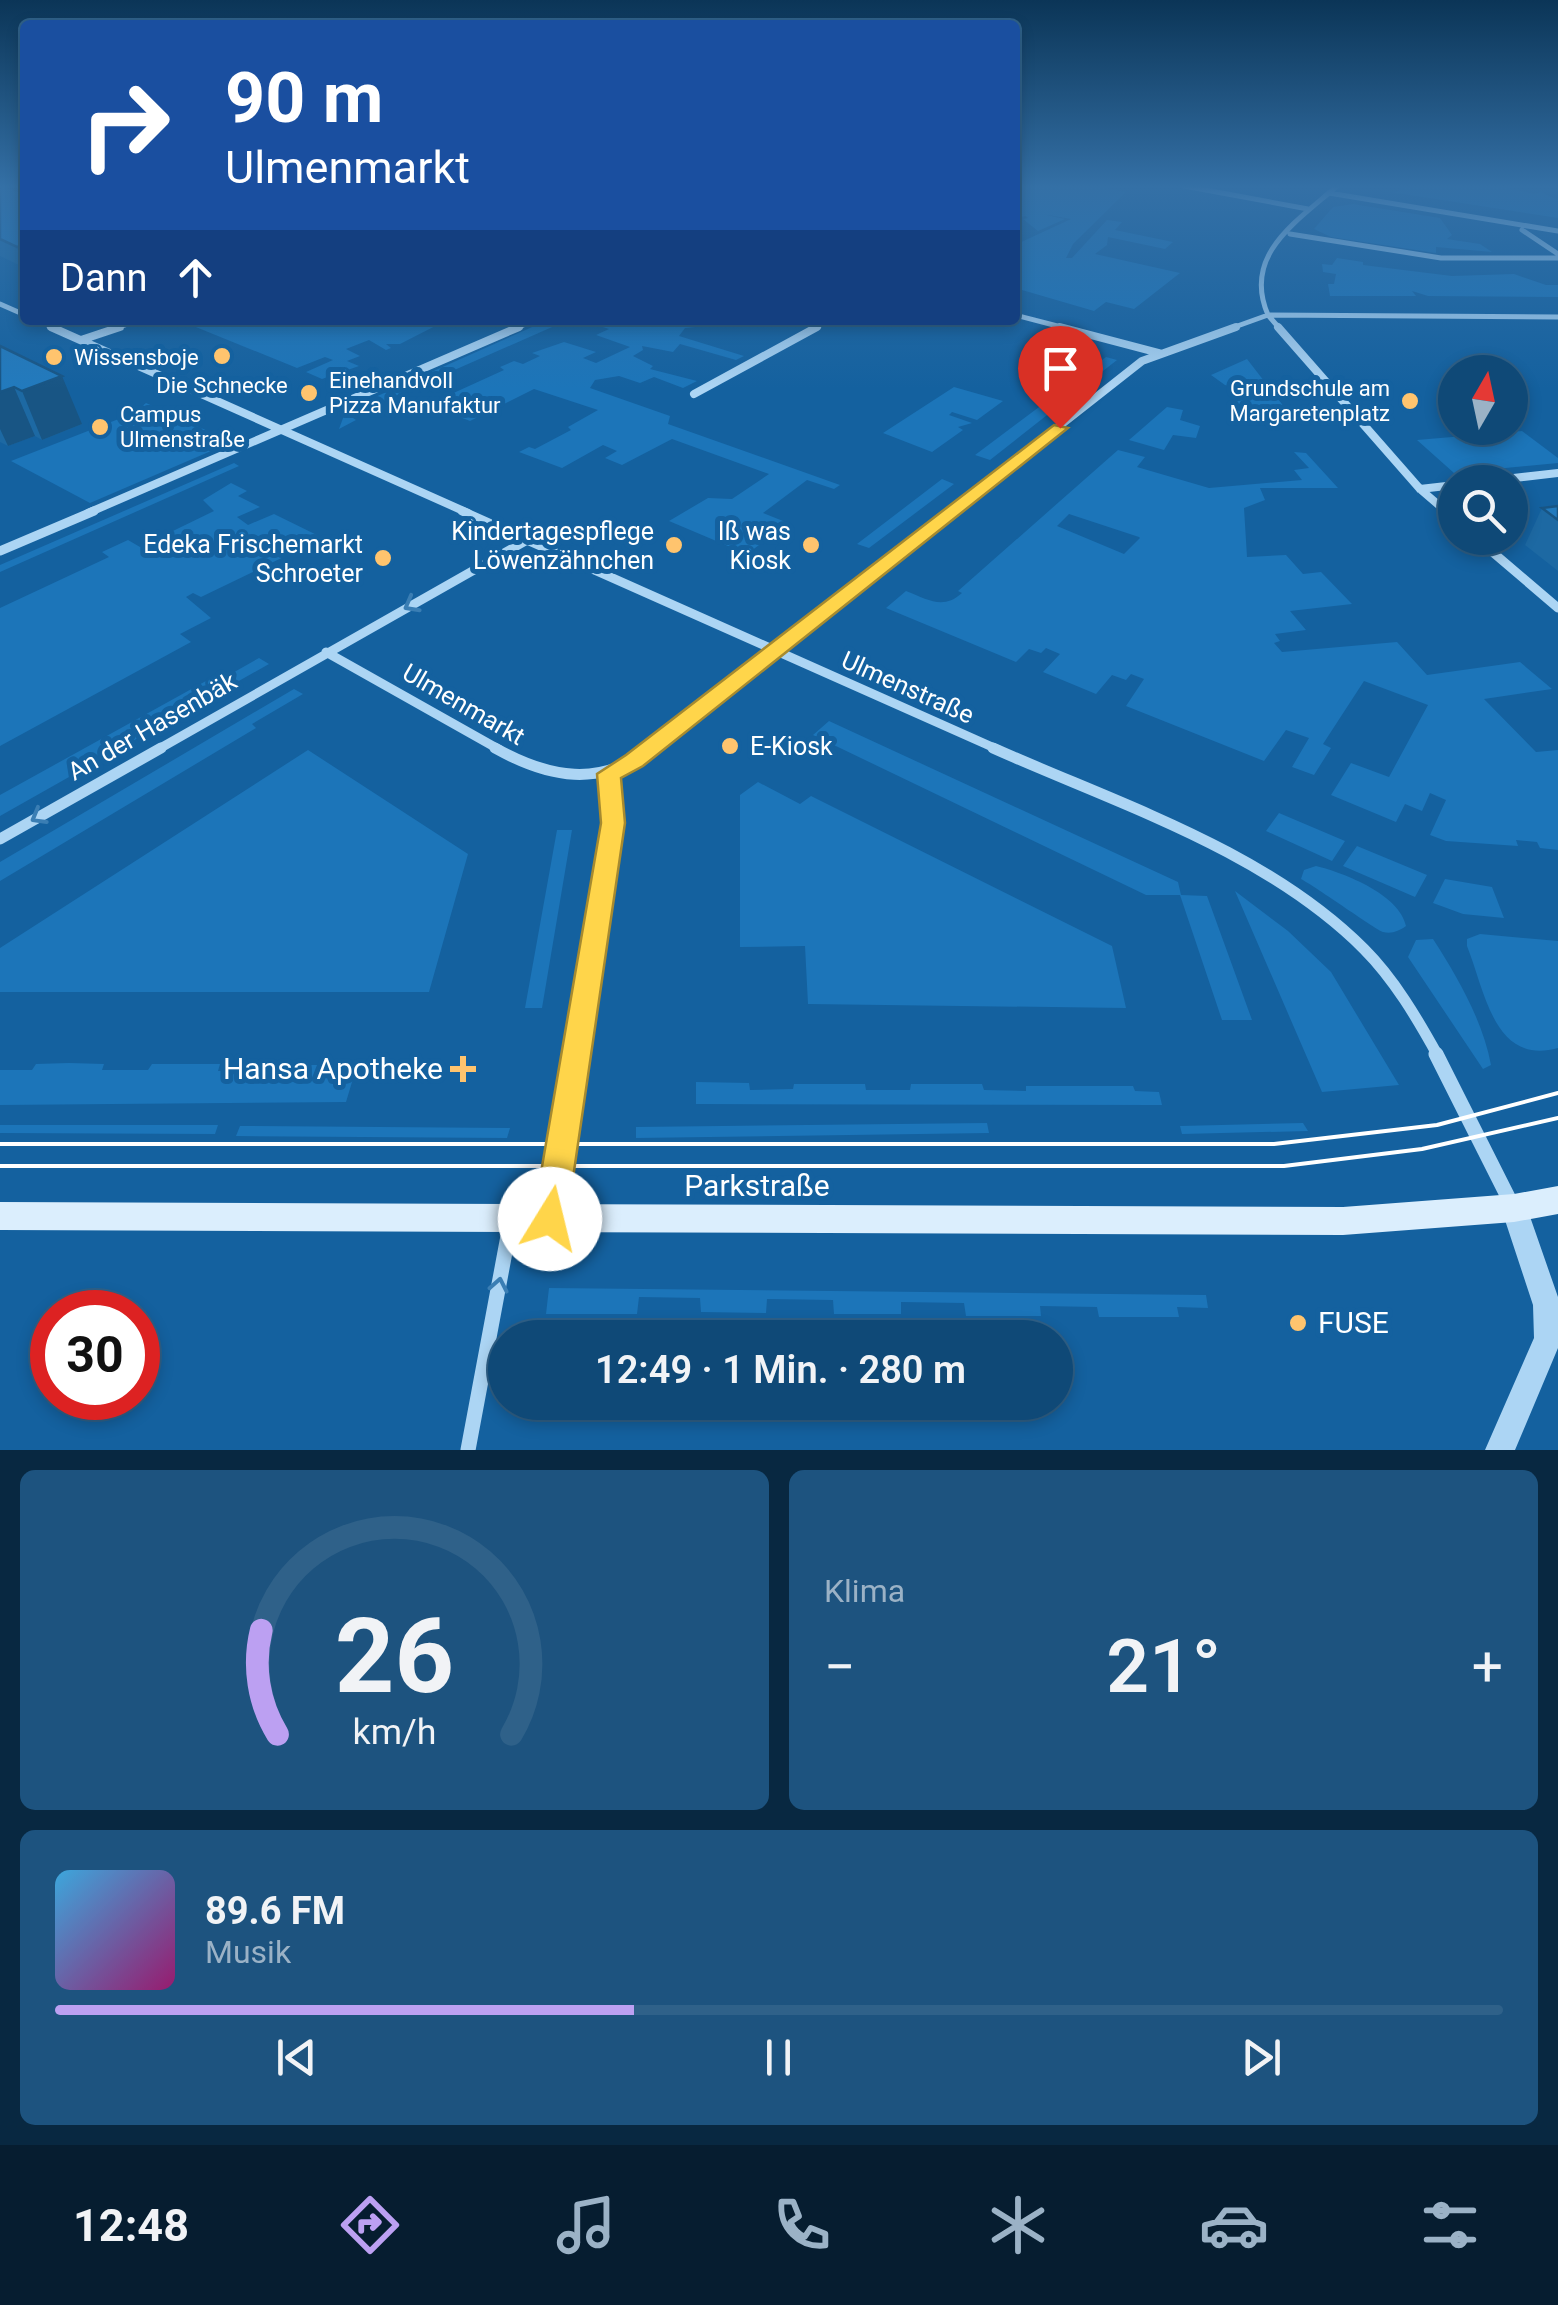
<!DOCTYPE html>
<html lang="de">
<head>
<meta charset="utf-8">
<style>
	:root { --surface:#0f4977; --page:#1d537f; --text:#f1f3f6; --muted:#9bb2c6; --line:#2f6189; --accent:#bca0f2 }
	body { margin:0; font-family:Roboto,sans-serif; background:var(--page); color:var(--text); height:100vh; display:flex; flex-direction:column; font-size:38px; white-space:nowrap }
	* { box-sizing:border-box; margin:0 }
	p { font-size:32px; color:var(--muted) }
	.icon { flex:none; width:55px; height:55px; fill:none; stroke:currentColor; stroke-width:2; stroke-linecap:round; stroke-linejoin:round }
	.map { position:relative; height:1450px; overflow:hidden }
	.drawer { display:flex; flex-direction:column; gap:20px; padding:20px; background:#082841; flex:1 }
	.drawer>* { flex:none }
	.top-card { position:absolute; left:20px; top:20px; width:1000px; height:305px; border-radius:10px; box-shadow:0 5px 15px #0003,0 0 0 2px var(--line); background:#1a4fa0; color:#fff; overflow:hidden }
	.needle { width:65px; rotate:9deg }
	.controls { position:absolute; left:1438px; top:355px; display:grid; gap:20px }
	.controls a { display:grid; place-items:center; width:90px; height:90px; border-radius:50%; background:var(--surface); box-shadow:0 5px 15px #0003,0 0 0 2px var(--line); font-size:50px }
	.speed { position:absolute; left:30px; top:1290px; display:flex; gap:20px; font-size:50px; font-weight:700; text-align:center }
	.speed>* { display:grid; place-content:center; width:130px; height:130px; border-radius:50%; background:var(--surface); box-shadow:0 5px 15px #0003,0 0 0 2px var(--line); line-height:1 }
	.speed .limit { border:15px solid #d22; background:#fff; color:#111 }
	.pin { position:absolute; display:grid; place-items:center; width:85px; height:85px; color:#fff; margin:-102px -42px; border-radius:50% 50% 50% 0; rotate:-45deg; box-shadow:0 0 10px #0007 }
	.pin .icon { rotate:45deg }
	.me { position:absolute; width:110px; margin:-55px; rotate:9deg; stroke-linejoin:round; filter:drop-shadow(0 0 8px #0008) }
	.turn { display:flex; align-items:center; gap:35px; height:210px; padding:0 40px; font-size:45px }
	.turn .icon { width:130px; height:130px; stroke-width:2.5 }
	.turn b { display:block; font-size:70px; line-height:85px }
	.then { display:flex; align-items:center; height:95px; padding:0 40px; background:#0003; gap:20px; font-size:38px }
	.big { font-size:75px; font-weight:600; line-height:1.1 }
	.drawer .card { flex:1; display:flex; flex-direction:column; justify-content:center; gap:15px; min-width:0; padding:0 35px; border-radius:15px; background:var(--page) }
	.drawer .dial { align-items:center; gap:0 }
	.dial svg { height:260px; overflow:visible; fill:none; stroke:var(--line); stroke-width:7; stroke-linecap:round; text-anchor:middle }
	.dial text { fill:var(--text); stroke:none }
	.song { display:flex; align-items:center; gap:30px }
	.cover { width:120px; height:120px; border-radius:15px; background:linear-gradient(135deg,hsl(200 70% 55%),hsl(320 70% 35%)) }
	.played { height:10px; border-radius:5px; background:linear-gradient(90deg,var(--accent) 40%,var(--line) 40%) }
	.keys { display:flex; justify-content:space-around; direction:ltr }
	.heat { display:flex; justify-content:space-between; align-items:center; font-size:55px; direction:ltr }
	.drawer .tiles { flex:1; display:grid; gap:20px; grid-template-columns:1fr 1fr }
	.card:last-child { grid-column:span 2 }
	.trip { position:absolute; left:488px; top:1320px; width:585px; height:100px; border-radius:50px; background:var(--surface); box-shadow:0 5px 15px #0003,0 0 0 2px var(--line); font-weight:600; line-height:100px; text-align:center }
	.menu { display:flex; height:160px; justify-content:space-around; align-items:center; background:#061d30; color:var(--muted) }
	.menu .icon { width:70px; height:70px }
	.menu .on { color:var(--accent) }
	.menu b { font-size:45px; color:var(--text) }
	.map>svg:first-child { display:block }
	.green { fill:#1c75b9; fill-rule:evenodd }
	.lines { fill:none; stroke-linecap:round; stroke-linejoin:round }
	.minor-far4 { stroke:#acd5f4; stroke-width:5 }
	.minor-far3 { stroke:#acd5f4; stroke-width:8 }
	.minor-far2 { stroke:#acd5f4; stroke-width:9 }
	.minor-far1 { stroke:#acd5f4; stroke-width:11 }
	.minor { stroke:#acd5f4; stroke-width:15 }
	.tertiary { fill:#acd5f4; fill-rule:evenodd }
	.secondary { fill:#dbeefd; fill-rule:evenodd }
	.tram { stroke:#fff; stroke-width:4 }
	.wall { fill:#1d69a3 }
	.shaded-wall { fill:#185584 }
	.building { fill:#227abd; stroke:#185584; stroke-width:2.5 }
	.oneway { stroke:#3a7eb4 }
	.route { fill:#ffd54a; stroke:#a68a30; stroke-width:2.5 }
	.poi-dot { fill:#ffc46e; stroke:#14619f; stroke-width:4 }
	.labels { text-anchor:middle; stroke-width:10; stroke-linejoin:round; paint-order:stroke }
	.far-poi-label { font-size:22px; fill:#fff; stroke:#14619f; text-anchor:start }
	.poi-label { font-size:25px; fill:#fff; stroke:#14619f; text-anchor:end }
	.street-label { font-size:25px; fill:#fff; stroke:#14619f }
	.near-poi-label { font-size:30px; fill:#fff; stroke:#14619f; text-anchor:end }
	.near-street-label { font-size:30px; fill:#fff; stroke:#14619f }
</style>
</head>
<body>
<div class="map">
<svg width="1558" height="1450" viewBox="0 0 1558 1450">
	<rect width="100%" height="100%" fill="#14619f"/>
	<path class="green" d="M1027,186H1094L1126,192L1073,244L1066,258H1049H1072L1107,220L1122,222L1115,230L1173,242L1165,249L1108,237L1107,245L1095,254L1180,273L1134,309L1106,302L1094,311L1015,288V245L1071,219L1042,214L1065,219L1038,231L1023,219L1028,218L1026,216L1015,218L1018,190Z
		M1404,186H1499L1535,194L1541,192L1558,200V218L1384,191L1397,192Z
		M1353,204L1440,218L1452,235L1447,239L1480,244L1492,252L1436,247V253L1429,252L1331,237L1314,229L1333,207Z
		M1337,258L1363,262V265L1452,276L1514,274L1546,285H1558V297L1428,296L1412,291L1416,296H1330L1328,284H1334L1336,274L1323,272L1322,264L1332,265Z
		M195,320H447L400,344H386L391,348L386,350L369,340L346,349L360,356L347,361L359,366L322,379L306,372L333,360L325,357L297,368L186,323Z
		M548,320H568L350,416L356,420L339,429L346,410Z
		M612,320H700L706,326L685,328L679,336L744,356L736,360L680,344L673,352L642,346L643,350L633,356L653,366L650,369L697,381L683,388L654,377L640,383L619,376L595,380L590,388L670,416L668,424L840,485L834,489L807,480L763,513L788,523L747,554L669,521L708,498L732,499L769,474L672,439L622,465L605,458L617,451L603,445L562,468L519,452L529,447L535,449L571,430L568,427L598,410L534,389L470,421L452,414L458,410L436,401L504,370L500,367L514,361L523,364L540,356L532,353L564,342L596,352L583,358L596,363L630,347L596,335L609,329L600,326Z
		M1106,357L1117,360L990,460L975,455Z
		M1247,359L1292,417L1231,410L1238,389L1225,385L1211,375Z
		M954,387L1003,401L977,420L952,412L949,415L972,423L958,427L963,430L932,452L883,433Z
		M146,403L232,442L90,503L11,461L134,413Z
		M1167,407L1183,410L1180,420L1200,426L1196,438L1173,435L1164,450L1129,440Z
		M1522,431L1558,458V463L1454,473L1417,440Z
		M1118,450L1145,457L1137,467L1209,488L1302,480L1294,470L1309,468L1294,452L1306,453L1338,488H1260L1265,500L1244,508L1247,557L1286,555L1303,574L1321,572L1352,604L1290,611L1306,630L1275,634L1280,641L1274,643L1282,652L1397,642L1427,675L1520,662L1552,689L1484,699L1536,752L1558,750V850L1540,848L1537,842L1516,840L1518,846L1446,841L1430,835L1446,800L1430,793L1422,811L1405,804L1396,822L1331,795L1351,763L1389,777L1428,705L1364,681L1323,744L1331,748L1314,775L1292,767L1309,738L1286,730L1264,761L1126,706L1144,679L1131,674L1126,680L1112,675L1096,694L1043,672L1060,654L1046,648L1041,653L1029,649L1016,662L886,608L906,591C929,600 943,610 962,593L958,591ZM1069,514L1139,537L1140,538L1124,554L1057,526Z
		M234,463L239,466L0,572V565Z
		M942,479L954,484L869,548L857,544Z
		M231,483L247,491L238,496L260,507L237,517L248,525L274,514L323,538L201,597L193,593L186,597L211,618L180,634L191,642L0,746V608L109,557L102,552L128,540L140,547L214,511L203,500Z
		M259,658L269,664L0,816V795L224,671L229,675Z
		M294,689L303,694L252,724L256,728L0,881V862Z
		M829,721L1178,882L1181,895L1207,896L1252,1020H1222L1180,895H1146L813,735Z
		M308,750L468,854L429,992H0V948Z
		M758,782L800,804L811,796L1112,946L1126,1008L808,1004L805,946L740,947V795Z
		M1279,813L1345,841L1332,861L1266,831Z
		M557,830H572L542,1008H525Z
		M1357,846L1427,875L1415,897L1343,866Z
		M1316,866C1345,873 1400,895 1406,926C1399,931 1392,934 1383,932C1378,931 1316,887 1301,879L1304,870Z
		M1445,879L1492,887L1504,918L1463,914L1433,903Z
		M1235,891L1288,931L1331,972L1399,1085L1322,1092Z
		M1480,934L1558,941V1048C1494,1066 1485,991 1467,946V939Z
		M1433,939C1457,976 1483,1021 1491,1065L1483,1069L1408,957L1416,940Z
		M69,1063L104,1064L102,1070H148L152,1064H220L218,1071H264L267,1065H332L331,1071L355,1072L346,1102L0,1105V1070H32L36,1064Z
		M696,1082L749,1083L750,1090L793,1089L794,1084H865L866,1090H910L911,1084H982L984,1090L1026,1091V1086H1133L1135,1091L1159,1092L1162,1105L696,1104Z
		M987,1123L989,1133L636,1138V1127Z
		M1303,1123L1308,1131L1182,1134L1180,1126Z
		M0,1125H218L215,1134L0,1133Z
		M240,1126L509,1128H510L507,1138L236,1136Z
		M549,1288L1206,1295L1208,1308L1177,1307L1179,1317H1099L1097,1307L1040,1306L1041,1316H966L964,1303L901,1302V1314H834L833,1300L767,1299L766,1313L701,1312L700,1298L639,1297L637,1314H546Z"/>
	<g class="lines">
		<path class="minor-far4" d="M1184,186L1308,209
			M1329,193L1558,231
			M1522,230L1558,254
			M1290,234L1441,258H1558
			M0,304L25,315
			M1015,315L1069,329
			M1268,315L1558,317
			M1268,315L1280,329
			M36,320L57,329
			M113,329L140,320
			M514,329L535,320
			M812,329L822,324L820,320
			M1229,329L1268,315C1242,255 1296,222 1337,186"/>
		<path class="minor-far3" d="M51,327L468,513
			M1060,327L1159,353
			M1278,327L1420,489L1448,513
			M81,340L120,327
			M694,394L817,327
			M1479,482L1558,473
			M1420,489L1455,485
			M88,513L519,327
			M949,513L1142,361L1236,327"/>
		<path class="minor-far2" d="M462,511L999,750
			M1445,511L1455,519
			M1476,538L1558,608
			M0,551L94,511
			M326,652L500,750
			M157,750L527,540
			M649,750L952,511"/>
		<path class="minor-far1" d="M495,748C549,778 600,788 652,748
			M993,748C1118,804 1265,850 1364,949C1394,979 1417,1018 1438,1056
			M0,839L161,748
			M576,1056L613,823L609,774"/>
		<path class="minor" d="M1436,1054L1511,1203
			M551,1213L576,1054
			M468,1450L511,1220"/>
		<path class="tertiary" d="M1514,1196L1523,1199L1527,1208L1558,1297V1348L1515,1450H1485L1534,1338L1533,1305L1501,1208L1505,1199Z"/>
		<path class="secondary" d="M1558,1186V1214L1514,1222L1343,1235L0,1230V1202L1343,1207L1514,1194Z"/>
		<path class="tram" d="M0,1144H1274L1437,1125L1558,1093
			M0,1166H1284L1422,1149L1558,1118"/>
	</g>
	<path class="wall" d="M0,186L25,193V268L0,256Z
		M0,346L82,424L42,440L35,436L8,446L0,442Z
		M1558,506V571L1525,545L1542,508Z"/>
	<path class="shaded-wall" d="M25,245V267L17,247Z
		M62,376L82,424L42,440L22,391Z
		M14,387L35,436L8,446L0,429V392Z"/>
	<path class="building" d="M0,186H5L25,193V245L17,247L0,239Z
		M0,346L62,376L22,391L14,387L0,392Z
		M1558,506V520L1542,508Z"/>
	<defs><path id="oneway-chevron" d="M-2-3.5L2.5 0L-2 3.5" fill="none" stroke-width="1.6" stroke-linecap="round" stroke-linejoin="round" transform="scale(2.5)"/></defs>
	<g class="oneway">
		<use href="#oneway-chevron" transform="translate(411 605) rotate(151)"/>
		<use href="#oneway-chevron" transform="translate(38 817) rotate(150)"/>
		<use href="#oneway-chevron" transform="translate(499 1285) rotate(-79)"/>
	</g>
	<linearGradient id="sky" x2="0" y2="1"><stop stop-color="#0b3557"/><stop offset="0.48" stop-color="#3470a6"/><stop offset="1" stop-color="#3470a6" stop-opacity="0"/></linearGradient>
	<rect width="1558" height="389" fill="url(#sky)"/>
	<path class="route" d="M1054,425L1068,428L643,766L621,778L625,823L567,1219L562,1231L550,1235L538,1231L533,1219L601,823L597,774L626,755Z"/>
	<g class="poi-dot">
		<circle cx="222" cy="356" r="10"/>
		<circle cx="54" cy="357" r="10"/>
		<circle cx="309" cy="393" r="10"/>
		<circle cx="1410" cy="401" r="10"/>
		<circle cx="100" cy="427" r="10"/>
		<circle cx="674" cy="545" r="10"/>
		<circle cx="811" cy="545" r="10"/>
		<circle cx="383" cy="558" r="10"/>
		<circle cx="730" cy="746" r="10"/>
		<path d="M458 1054h10v10h10v10h-10v10h-10v-10h-10v-10h10z"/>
		<circle cx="1298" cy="1323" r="10"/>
	</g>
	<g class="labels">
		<g class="far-poi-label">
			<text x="74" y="365">Wissensboje</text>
			<text x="329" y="388">Einehandvoll<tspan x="329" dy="25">Pizza Manufaktur</tspan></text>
			<text x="222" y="393" text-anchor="middle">Die Schnecke</text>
			<text x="1390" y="396" text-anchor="end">Grundschule am<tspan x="1390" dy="25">Margaretenplatz</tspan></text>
			<text x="120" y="422">Campus<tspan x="120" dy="25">Ulmenstraße</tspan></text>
		</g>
		<g class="poi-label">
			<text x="654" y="540">Kindertagespflege<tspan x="654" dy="29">Löwenzähnchen</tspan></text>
			<text x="791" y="540">Iß was<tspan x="791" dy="29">Kiosk</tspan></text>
			<text x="363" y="553">Edeka Frischemarkt<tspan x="363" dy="29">Schroeter</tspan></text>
			<text x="750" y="755" text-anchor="start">E-Kiosk</text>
		</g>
		<g class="street-label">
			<text transform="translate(908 687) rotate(24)" y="9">Ulmenstraße</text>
			<text transform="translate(464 704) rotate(30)" y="9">Ulmenmarkt</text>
			<text transform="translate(152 726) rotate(-30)" y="9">An der Hasenbäk</text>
		</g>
		<g class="near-poi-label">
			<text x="443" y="1079">Hansa Apotheke</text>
			<text x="1318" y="1333" text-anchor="start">FUSE</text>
		</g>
		<g class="near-street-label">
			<text x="757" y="1196">Parkstraße</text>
		</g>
	</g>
</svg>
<div class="controls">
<a><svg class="needle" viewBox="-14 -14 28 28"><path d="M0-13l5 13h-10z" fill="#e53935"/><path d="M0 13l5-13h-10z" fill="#9bb2c6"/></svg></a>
<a><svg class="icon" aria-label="search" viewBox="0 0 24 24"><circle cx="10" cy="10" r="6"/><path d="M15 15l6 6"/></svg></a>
</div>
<div class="speed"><div class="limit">30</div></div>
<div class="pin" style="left:1060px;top:428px;background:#d93025"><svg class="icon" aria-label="arrive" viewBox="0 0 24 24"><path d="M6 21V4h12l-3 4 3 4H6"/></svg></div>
<svg class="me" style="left:550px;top:1219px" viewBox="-20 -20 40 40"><circle r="19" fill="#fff"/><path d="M0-13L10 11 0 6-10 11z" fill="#ffd54a"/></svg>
<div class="trip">12:49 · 1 Min. · 280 m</div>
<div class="top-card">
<div class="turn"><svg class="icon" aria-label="right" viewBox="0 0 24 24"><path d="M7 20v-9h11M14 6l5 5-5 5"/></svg><div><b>90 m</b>Ulmenmarkt</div></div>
<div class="then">Dann<svg class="icon" aria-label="ahead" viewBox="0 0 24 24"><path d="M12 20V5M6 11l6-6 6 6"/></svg></div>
</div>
</div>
<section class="drawer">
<div class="tiles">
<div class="card dial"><svg viewBox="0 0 100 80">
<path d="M14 69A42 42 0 1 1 86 69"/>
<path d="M14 69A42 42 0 0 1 9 37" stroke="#bca0f2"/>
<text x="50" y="56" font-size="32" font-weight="700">26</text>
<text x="50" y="72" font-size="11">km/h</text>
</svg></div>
<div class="card"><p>Klima</p>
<div class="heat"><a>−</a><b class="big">21°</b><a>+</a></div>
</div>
<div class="card">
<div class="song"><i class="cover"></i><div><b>89.6 FM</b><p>Musik</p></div></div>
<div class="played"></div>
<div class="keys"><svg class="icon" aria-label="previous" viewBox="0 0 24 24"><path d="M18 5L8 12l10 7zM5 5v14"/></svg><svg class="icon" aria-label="pause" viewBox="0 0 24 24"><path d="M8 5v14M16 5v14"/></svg><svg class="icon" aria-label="next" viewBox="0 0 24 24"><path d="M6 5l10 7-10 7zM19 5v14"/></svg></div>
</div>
</div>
</section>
<nav class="menu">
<b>12:48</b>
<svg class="icon on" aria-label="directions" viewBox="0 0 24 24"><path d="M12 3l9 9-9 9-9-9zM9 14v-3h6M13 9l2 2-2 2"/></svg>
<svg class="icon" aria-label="music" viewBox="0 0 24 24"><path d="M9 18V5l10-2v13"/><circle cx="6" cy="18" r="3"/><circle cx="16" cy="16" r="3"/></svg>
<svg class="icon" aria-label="phone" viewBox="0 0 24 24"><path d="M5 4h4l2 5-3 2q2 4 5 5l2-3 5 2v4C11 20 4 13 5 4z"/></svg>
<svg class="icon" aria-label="climate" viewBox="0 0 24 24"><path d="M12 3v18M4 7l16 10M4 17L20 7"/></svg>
<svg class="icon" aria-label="car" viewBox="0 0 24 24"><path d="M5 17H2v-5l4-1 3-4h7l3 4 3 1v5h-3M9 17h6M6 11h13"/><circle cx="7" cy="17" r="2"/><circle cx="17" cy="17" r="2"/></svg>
<svg class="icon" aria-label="filters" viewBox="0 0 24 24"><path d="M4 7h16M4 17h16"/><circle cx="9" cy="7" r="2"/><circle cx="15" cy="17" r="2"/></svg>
</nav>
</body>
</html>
